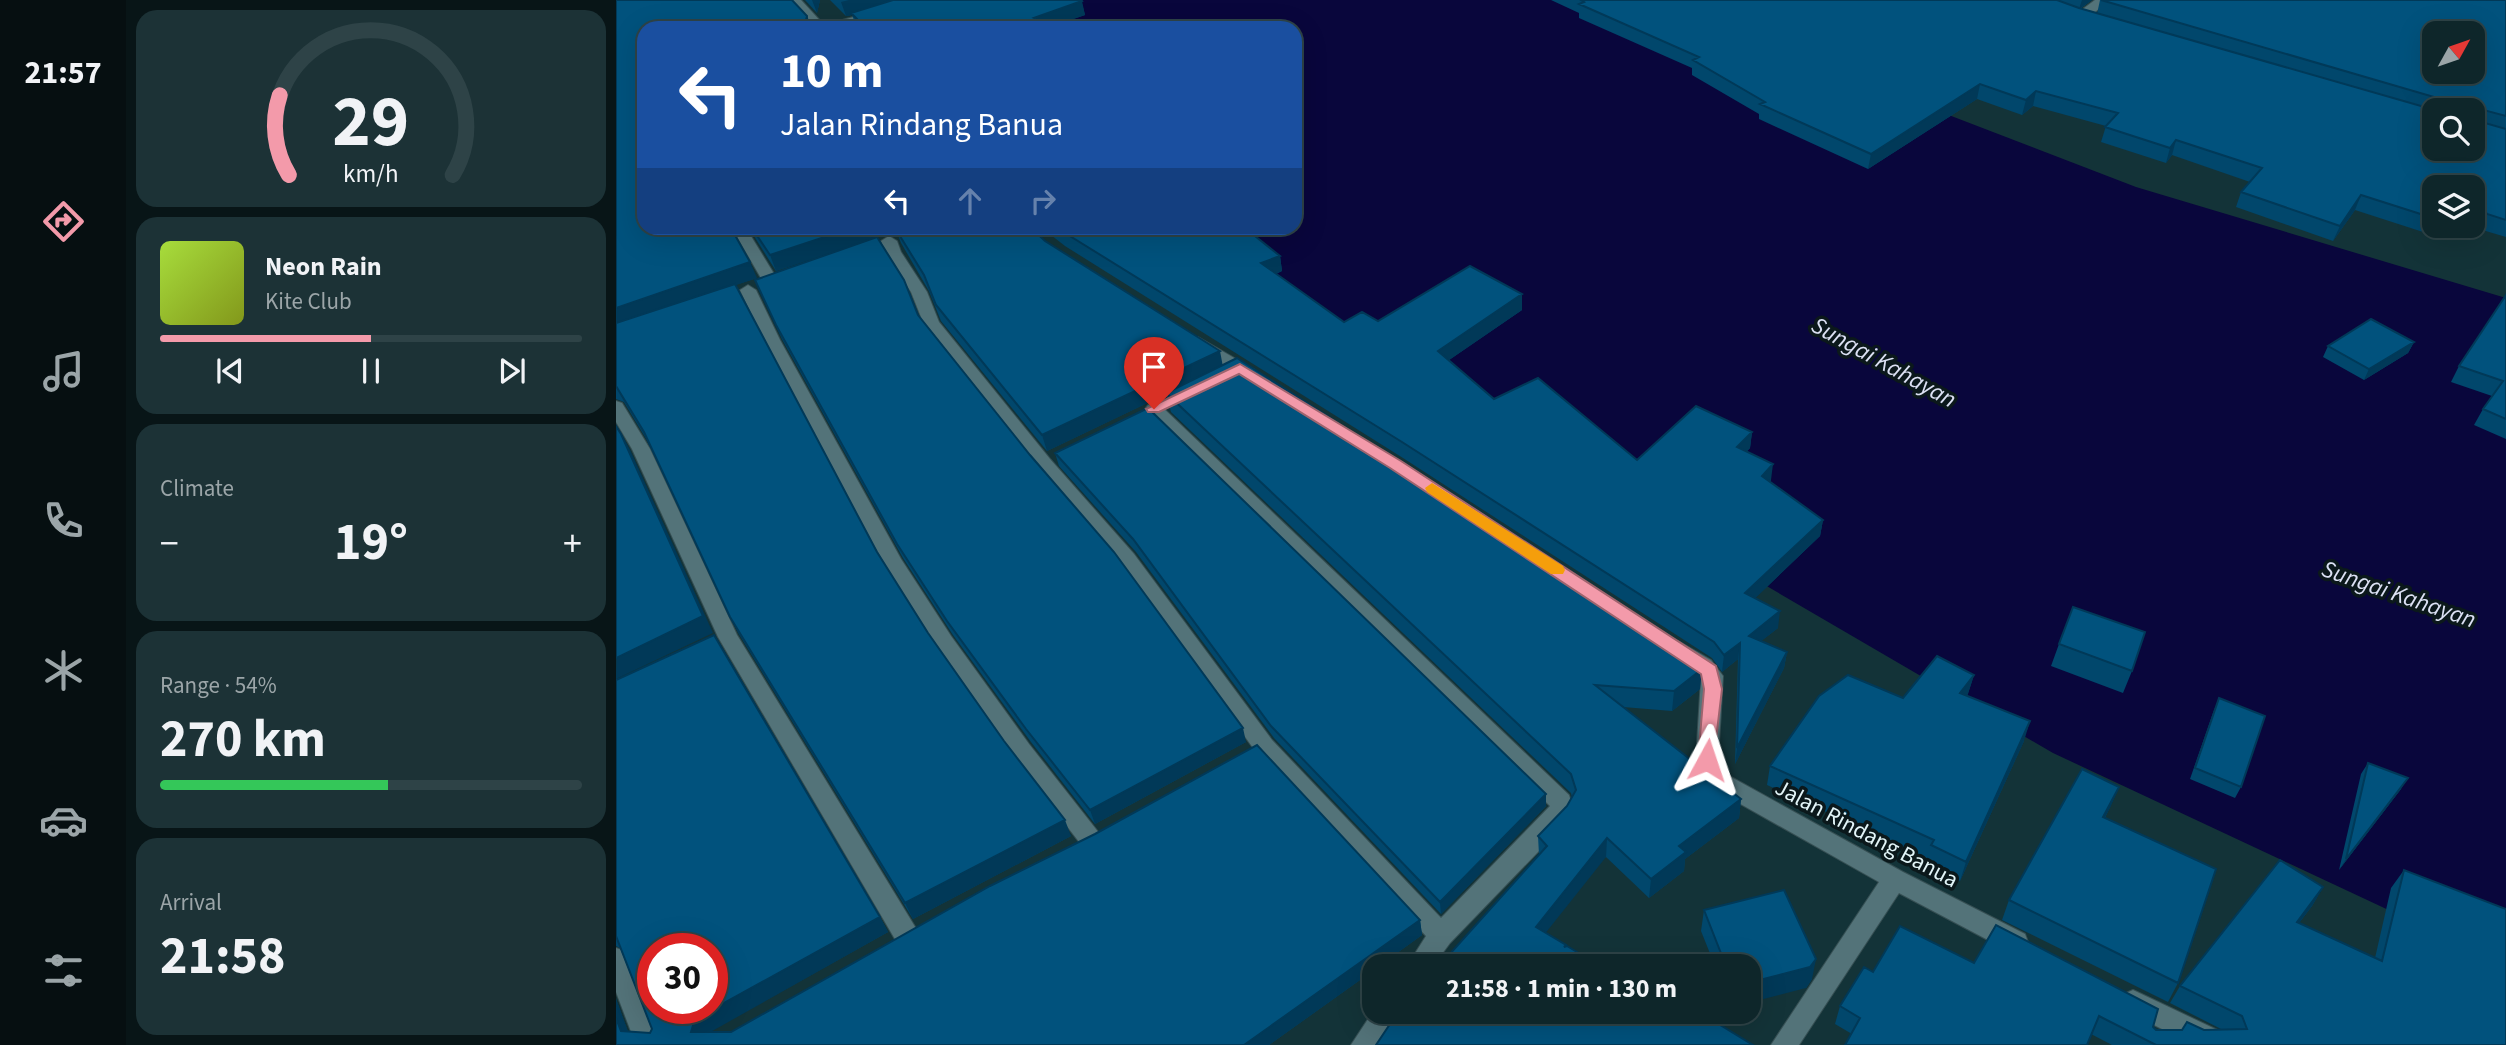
<!DOCTYPE html>
<html lang="en">
<head>
<meta charset="utf-8">
<style>
	:root { --surface:#0e262a; --page:#1c3236; --text:#f1f3f6; --muted:#9ba5a8; --line:#2e4347; --accent:#f39aaa }
	body { margin:0; font-family:"Source Sans 3",sans-serif; background:var(--page); color:var(--text); height:100vh; display:flex; flex-direction:column; font-size:26px; white-space:nowrap }
	* { box-sizing:border-box; margin:0 }
	p { font-size:23px; color:var(--muted) }
	.icon { flex:none; width:38px; height:38px; fill:none; stroke:currentColor; stroke-width:2; stroke-linecap:round; stroke-linejoin:round }
	.map { position:relative; flex:1; overflow:hidden }
	.details { display:flex; flex-direction:column; gap:10px; padding:10px; background:#081517; width:490px }
	.details>* { flex:none }
	.guide { position:absolute; left:21px; top:21px; width:665px; height:214px; border-radius:21px; box-shadow:0 7px 28px #0002,0 0 0 2px var(--line); background:#1a4fa0; color:#fff; overflow:hidden }
	.needle { width:46px; rotate:50deg }
	.controls { position:absolute; left:1806px; top:21px; display:grid; gap:14px }
	.controls a { display:grid; place-items:center; width:63px; height:63px; border-radius:14px; background:var(--surface); box-shadow:0 7px 28px #0002,0 0 0 2px var(--line); font-size:35px }
	.speed { position:absolute; left:21px; top:933px; display:flex; gap:14px; font-size:35px; font-weight:700; text-align:center }
	.speed>* { display:grid; place-content:center; width:91px; height:91px; border-radius:50%; background:var(--surface); box-shadow:0 7px 28px #0002,0 0 0 2px var(--line); line-height:1 }
	.speed .limit { border:10px solid #d22; background:#fff; color:#111 }
	.pin { position:absolute; display:grid; place-items:center; width:60px; height:60px; color:#fff; margin:-72px -30px; border-radius:50% 50% 50% 0; rotate:-45deg; box-shadow:0 0 7px #0007 }
	.pin .icon { rotate:45deg }
	.me { position:absolute; width:77px; margin:-38px; rotate:5deg; stroke-linejoin:round; filter:drop-shadow(0 0 5px #0008) }
	.turn { display:flex; align-items:center; gap:24px; height:147px; padding:0 28px; font-size:32px }
	.turn .icon { width:91px; height:91px; stroke-width:2.5 }
	.turn b { display:block; font-size:49px; line-height:60px }
	.lanes { display:flex; align-items:center; height:66px; padding:0 28px; background:#0003; justify-content:center; gap:35px; direction:ltr }
	.lanes .off { opacity:.35 }
	.big { font-size:52px; font-weight:700; line-height:1.1 }
	.details .widget { flex:1; display:flex; flex-direction:column; justify-content:center; gap:10px; min-width:0; padding:0 24px; border-radius:21px; background:var(--page) }
	.details .dial { align-items:center; gap:0 }
	.dial svg { height:182px; overflow:visible; fill:none; stroke:var(--line); stroke-width:7; stroke-linecap:round; text-anchor:middle }
	.dial text { fill:var(--text); stroke:none }
	.song { display:flex; align-items:center; gap:21px }
	.cover { width:84px; height:84px; border-radius:10px; background:linear-gradient(135deg,hsl(80 70% 55%),hsl(70 70% 35%)) }
	.played { height:7px; border-radius:4px; background:linear-gradient(90deg,var(--accent) 50%,var(--line) 50%) }
	.keys { display:flex; justify-content:space-around; direction:ltr }
	.heat { display:flex; justify-content:space-between; align-items:center; font-size:38px; direction:ltr }
	.charge { height:10px; border-radius:5px; background:linear-gradient(90deg,#34c759 54%,var(--line) 0) }
	.trip { position:absolute; left:746px; top:954px; width:399px; height:70px; border-radius:21px; background:var(--surface); box-shadow:0 7px 28px #0002,0 0 0 2px var(--line); font-weight:700; line-height:70px; text-align:center }
	main { display:flex; flex:1; min-height:0 }
	.tabs { display:flex; flex-direction:column; width:126px; justify-content:space-around; align-items:center; background:#060f11; color:var(--muted) }
	.tabs .icon { width:49px; height:49px }
	.tabs .selected { color:var(--accent) }
	.tabs b { font-size:32px; color:var(--text) }
	.map>svg:first-child { display:block }
	.water { fill:#09063c }
	.lines { fill:none; stroke-linecap:round; stroke-linejoin:round }
	.minor-casing { stroke:#364f53; stroke-width:2 }
	.minor { fill:#537379; fill-rule:evenodd }
	.wall { fill:#01476c; fill-rule:evenodd }
	.shaded-wall { fill:#013958 }
	.building { fill:#01527d; stroke:#013958; stroke-width:2; fill-rule:evenodd }
	.route { fill:#f39aaa; stroke:#9e646e; stroke-width:2 }
	.slow { fill:#f59e0b }
	.labels { text-anchor:middle; stroke-width:7; stroke-linejoin:round; paint-order:stroke }
	.street-label { font-size:23px; fill:#e3f5f8; stroke:#0b181b }
	.water-label { font-size:24px; font-style:italic; fill:#dce1f4; stroke:#0b181b }
</style>
</head>
<body>
<main>
<nav class="tabs">
<b>21:57</b>
<svg class="icon selected" aria-label="directions" viewBox="0 0 24 24"><path d="M12 3l9 9-9 9-9-9zM9 14v-3h6M13 9l2 2-2 2"/></svg>
<svg class="icon" aria-label="music" viewBox="0 0 24 24"><path d="M9 18V5l10-2v13"/><circle cx="6" cy="18" r="3"/><circle cx="16" cy="16" r="3"/></svg>
<svg class="icon" aria-label="phone" viewBox="0 0 24 24"><path d="M5 4h4l2 5-3 2q2 4 5 5l2-3 5 2v4C11 20 4 13 5 4z"/></svg>
<svg class="icon" aria-label="climate" viewBox="0 0 24 24"><path d="M12 3v18M4 7l16 10M4 17L20 7"/></svg>
<svg class="icon" aria-label="car" viewBox="0 0 24 24"><path d="M5 17H2v-5l4-1 3-4h7l3 4 3 1v5h-3M9 17h6M6 11h13"/><circle cx="7" cy="17" r="2"/><circle cx="17" cy="17" r="2"/></svg>
<svg class="icon" aria-label="filters" viewBox="0 0 24 24"><path d="M4 7h16M4 17h16"/><circle cx="9" cy="7" r="2"/><circle cx="15" cy="17" r="2"/></svg>
</nav>
<section class="details">
<div class="widget dial"><svg viewBox="0 0 100 80">
<path d="M14 69A42 42 0 1 1 86 69"/>
<path d="M14 69A42 42 0 0 1 10 34" stroke="#f39aaa"/>
<text x="50" y="56" font-size="32" font-weight="700">29</text>
<text x="50" y="72" font-size="11">km/h</text>
</svg></div>
<div class="widget">
<div class="song"><i class="cover"></i><div><b>Neon Rain</b><p>Kite Club</p></div></div>
<div class="played"></div>
<div class="keys"><svg class="icon" aria-label="previous" viewBox="0 0 24 24"><path d="M18 5L8 12l10 7zM5 5v14"/></svg><svg class="icon" aria-label="pause" viewBox="0 0 24 24"><path d="M8 5v14M16 5v14"/></svg><svg class="icon" aria-label="next" viewBox="0 0 24 24"><path d="M6 5l10 7-10 7zM19 5v14"/></svg></div>
</div>
<div class="widget"><p>Climate</p>
<div class="heat"><a>−</a><b class="big">19°</b><a>+</a></div>
</div>
<div class="widget"><p>Range · 54%</p><b class="big">270 km</b><div class="charge"></div></div>
<div class="widget"><p>Arrival</p><b class="big">21:58</b></div>
</section>
<div class="map">
<svg width="1890" height="1045" viewBox="0 0 1890 1045">
	<rect width="100%" height="100%" fill="#133338"/>
	<path class="water" d="M219,0H1063L1179,56L1520,187L1890,298V965L1437,753L871,423L551,228H679V28H256Z"/>
	<g class="lines">
		<defs>
			<path id="minor" d="M172,0H185L208,25L300,0H320L226,28H197Z
				M1479,0H1493L1470,20H1460V14Z
				M116,228H130L163,282L161,285H149Z
				M273,236L281,241L285,252L311,292L323,322L434,459L518,554L656,740L825,918L934,806L532,413L529,409L532,405H544L953,795L957,808L949,824L834,943L817,966H791L810,936L640,752L504,564L420,467L309,327L295,292L269,252L265,241Z
				M132,285L140,290L164,340L285,559L335,636L413,744L483,833L487,840L483,847L475,850L467,847C416,781 364,715 319,645C246,532 181,411 124,290Z
				M582,337L639,370L642,374L639,378H627L576,346L574,342Z
				M0,401L6,403L34,449L121,635L301,930L304,938L301,946L292,949L283,946L102,637L16,449L0,422Z
				M1062,641L1095,660L1107,676L1102,760L1106,772L1287,872L1409,934L1412,942L1409,950L1400,953L1391,950L1283,893L1183,1045H1155L1263,882L1089,784L1080,760L1085,678L1055,655L1052,649L1055,643Z
				M0,948L9,951L46,1045H20L0,992Z
				M1517,990L1614,1036L1618,1045H1578L1508,1010L1504,1002L1508,994Z
				M758,1010L784,1012L763,1045H735Z"/>
		</defs>
		<use href="#minor" class="minor-casing"/>
		<use href="#minor" class="minor"/>
	</g>
	<path class="wall" d="M0,0L191,16L196,28H28V228L141,278L119,285L261,552L312,633L455,836L297,919L123,634L114,617L31,440L8,402L0,399Z
		M189,0H204L201,13Z
		M214,0H465L469,15L436,26L439,28H241L236,15L230,16Z
		M935,0H1476L1464,9L1481,14L1484,0H1890V237L1863,229L1857,218V187H1818V215L1807,232L1739,210L1717,241L1620,207L1625,192L1634,182L1556,155L1550,163L1485,142L1490,126L1417,106L1406,115L1361,99L1252,169L1143,119V114L1076,75V68L963,18V13ZM1818,110H1857L1818,149Z
		M133,228H415L429,241L606,365L1084,689L1056,711L1007,707L1125,799L1123,818L1069,859L1068,871L1033,898L990,857L823,966L923,855L922,836L951,806L956,797L955,793L555,412L550,394L431,451L325,321L313,291L285,243L280,230L160,271Z
		M426,228H626L664,256L666,271L660,274L728,322L762,321L906,310L833,360L878,399L1021,460L1136,432L1134,448L1131,451L1155,480L1154,482L1207,520L1204,536L1139,598L1162,628L1145,641L1171,652L1168,668L1119,764L1122,659L1106,672L1096,658L787,458L449,246Z
		M139,280L302,315L630,742L479,824L415,742L337,635L287,558L166,339Z
		M1890,295V439L1858,425L1867,409L1876,396L1835,382L1843,366Z
		M1798,342L1792,353L1748,380L1707,357L1712,346Z
		M439,453L930,794V806L825,914L658,738L520,552L443,466Z
		M1443,644L1516,671L1507,693L1435,666Z
		M1358,675L1351,696L1408,741L1344,881L1309,865L1311,858L1151,785L1154,766L1287,698Z
		M0,680L264,917L272,932L93,1032H115L804,920L806,935L763,966H758V970L653,1045H0V999L12,1032L34,1033L36,1029L4,948L0,946Z
		M1603,698L1625,787L1619,798L1574,779L1598,710Z
		M1752,763L1785,789L1723,870L1745,774Z
		M1503,787L1489,818L1562,983L1552,1002L1386,920L1393,900Z
		M1788,870L1890,1045H1496L1475,1034H1236L1219,1024L1224,1006L1257,972L1358,963L1537,1027L1540,1030H1607L1554,1003L1564,986L1707,887L1696,906L1683,923L1759,958L1775,888Z
		M1088,910L1196,979L1190,988L1132,966H1099L1085,931Z"/>
	<path class="shaded-wall" d="M196,0H204L201,13Z
		M233,0H290L235,13L236,15L230,16L225,2Z
		M1466,0H1476L1463,9Z
		M466,1L469,15L432,28L418,18Z
		M191,16L196,28H188Z
		M1364,84L1361,99L1252,169L1255,154Z
		M1420,91L1417,106L1406,115L1410,100Z
		M1560,140L1556,155L1550,163L1554,148Z
		M1745,195L1739,210L1717,241L1724,226Z
		M1818,211V215L1807,232L1814,217Z
		M236,228H287L160,271L154,255Z
		M664,256L666,271L648,279L645,263Z
		M134,262L141,278L0,326V308Z
		M906,294V310L823,367L822,351Z
		M1798,342L1792,353L1748,380L1753,369Z
		M604,351L607,367L431,451L426,435Z
		M1136,432L1134,448L1119,463L1121,447Z
		M5,434L14,450L97,633L0,679Z
		M1157,464L1155,480L1144,492L1146,476Z
		M1207,520L1204,536L1127,610L1129,593Z
		M1164,611L1162,628L1131,652L1133,636Z
		M1124,643L1122,659L1106,672L1108,655Z
		M1171,652L1168,668L1119,764L1121,748Z
		M1086,669L1084,689L1056,711L1058,691Z
		M1358,675L1352,694L1339,713L1344,693Z
		M1414,721L1408,741L1344,881L1350,862Z
		M627,728L630,742L479,824L474,810Z
		M1792,778L1785,789L1723,870L1730,859Z
		M1503,787L1494,808L1478,838L1487,817Z
		M930,794V806L825,914L824,902Z
		M1125,799L1123,818L1069,859L1068,871L1033,898L1035,879L1063,846Z
		M449,820L455,836L297,919L289,903Z
		M991,838L990,857L920,945V927Z
		M1707,887L1696,906L1670,940L1681,922Z
		M264,917L272,932L91,1034L75,1032L79,1019Z
		M804,920L806,935L763,966H758V970L653,1045H628Z
		M1200,959L1196,979L1190,988L1132,1003V983Z
		M0,999L17,1045L5,1031L0,1018Z"/>
	<path class="building" d="M0,0H176L191,16L188,28H28V228H115L134,262L0,308Z
		M277,0H465L466,1L418,18L439,28H250L235,13Z
		M965,0H1441L1463,8L1819,110L1818,149H1857V110H1826L1827,109L1825,99L1485,0H1890V116L1864,109L1861,111L1862,121L1890,129V220L1871,214L1858,192L1857,193V187H1818V211L1814,217L1745,195L1724,226L1625,192L1646,168L1560,140L1554,148L1489,127L1502,113L1420,91L1410,100L1364,84L1255,154L1144,104L1149,102L1077,60L1083,57L963,4L968,2ZM1818,33H1857V72H1818Z
		M136,228H236L154,255Z
		M279,228H415L429,241L604,351L426,435L320,305L308,275Z
		M441,228H626L634,232L664,256L645,263L728,322L746,312L762,321L854,266L906,294L822,351L878,399L922,378L1021,460L1080,406L1136,432L1121,447L1157,464L1146,476L1207,520L1129,593L1164,611L1133,636L1171,652L1121,748L1124,643L1108,655L1098,642L786,442Z
		M261,237L288,280L302,315L414,455L498,552L627,728L474,810L410,729L331,621L281,544L160,325L139,280Z
		M119,284L261,552L312,633L388,741L449,820L289,903L114,617L28,432L0,386V323Z
		M1890,295V419L1867,409L1887,381L1843,366Z
		M1755,319L1798,342L1753,369L1712,346Z
		M621,358L1081,655L1086,669L1058,691L979,685L1125,799L1063,846L1070,852L1035,879L991,838L920,927L950,945L948,947L951,946L984,966H823L931,846L922,836L951,806L960,790L955,774L550,393Z
		M532,408L930,794L824,902L655,726L517,539L439,453Z
		M0,426L5,434L87,616L0,658Z
		M1457,607L1529,632L1516,671L1443,644Z
		M98,635L264,917L79,1019L75,1032H115L374,886L479,834L641,745L804,920L628,1045H0V1018L5,1031L34,1033L36,1029L0,936V680ZM37,948H96V1008H37Z
		M1321,656L1358,675L1344,693L1414,721L1350,862L1315,845L1318,840L1154,766L1203,696L1232,675L1287,698Z
		M1603,698L1649,716L1625,787L1579,768Z
		M1752,763L1792,778L1730,859Z
		M1466,769L1503,787L1487,817L1600,869L1562,983L1393,900Z
		M1664,860L1707,887L1681,922L1766,961L1788,870L1890,909V1045H1540L1483,1016L1471,1045H1229L1244,1018L1224,1006L1248,967L1257,972L1284,926L1358,963L1380,925L1542,1009L1537,1027L1540,1030H1566L1571,1022L1588,1030L1631,1029L1626,1016L1564,986Z
		M1168,890L1200,959L1194,967L1132,983V966H1110L1088,910Z
		M782,1012H1083L1137,1045H760Z"/>
	<path class="route" d="M624,364L785,461L1100,666L1106,689L1097,765L1091,768L1084,765L1082,760L1088,689L1085,674L774,468L623,374L543,412H532L530,409Z"/>
	<path class="slow" d="M816,483L947,566L949,570L947,574H935L811,492L809,488Z"/>
	<g class="labels">
		<g class="street-label">
			<text transform="translate(1251 833) rotate(28)" y="8">Jalan Rindang Banua</text>
		</g>
		<g class="water-label">
			<text transform="translate(1268 362) rotate(29)" y="8">Sungai Kahayan</text>
			<text transform="translate(1783 594) rotate(19)" y="8">Sungai Kahayan</text>
		</g>
	</g>
</svg>
<div class="controls">
<a><svg class="needle" viewBox="-14 -14 28 28"><path d="M0-13l5 13h-10z" fill="#e53935"/><path d="M0 13l5-13h-10z" fill="#9ba5a8"/></svg></a>
<a><svg class="icon" aria-label="search" viewBox="0 0 24 24"><circle cx="10" cy="10" r="6"/><path d="M15 15l6 6"/></svg></a>
<a><svg class="icon" aria-label="layers" viewBox="0 0 24 24"><path d="M12 4l9 5-9 5-9-5zM3 14l9 5 9-5"/></svg></a>
</div>
<div class="speed"><div class="limit">30</div></div>
<div class="pin" style="left:538px;top:409px;background:#d93025"><svg class="icon" aria-label="arrive" viewBox="0 0 24 24"><path d="M6 21V4h12l-3 4 3 4H6"/></svg></div>
<svg class="me" style="left:1091px;top:760px" viewBox="-20 -20 40 40"><path d="M0-17L14 15 0 8-14 15z" fill="#f39aaa" stroke="#fff" stroke-width="4"/></svg>
<div class="trip">21:58 · 1 min · 130 m</div>
<div class="guide">
<div class="turn"><svg class="icon" aria-label="left" viewBox="0 0 24 24"><path d="M17 20v-9H6M10 6l-5 5 5 5"/></svg><div><b>10 m</b>Jalan Rindang Banua</div></div>
<div class="lanes"><svg class="icon" aria-label="left" viewBox="0 0 24 24"><path d="M17 20v-9H6M10 6l-5 5 5 5"/></svg><svg class="icon off" aria-label="ahead" viewBox="0 0 24 24"><path d="M12 20V5M6 11l6-6 6 6"/></svg><svg class="icon off" aria-label="right" viewBox="0 0 24 24"><path d="M7 20v-9h11M14 6l5 5-5 5"/></svg></div>
</div>
</div>
</main>
</body>
</html>
